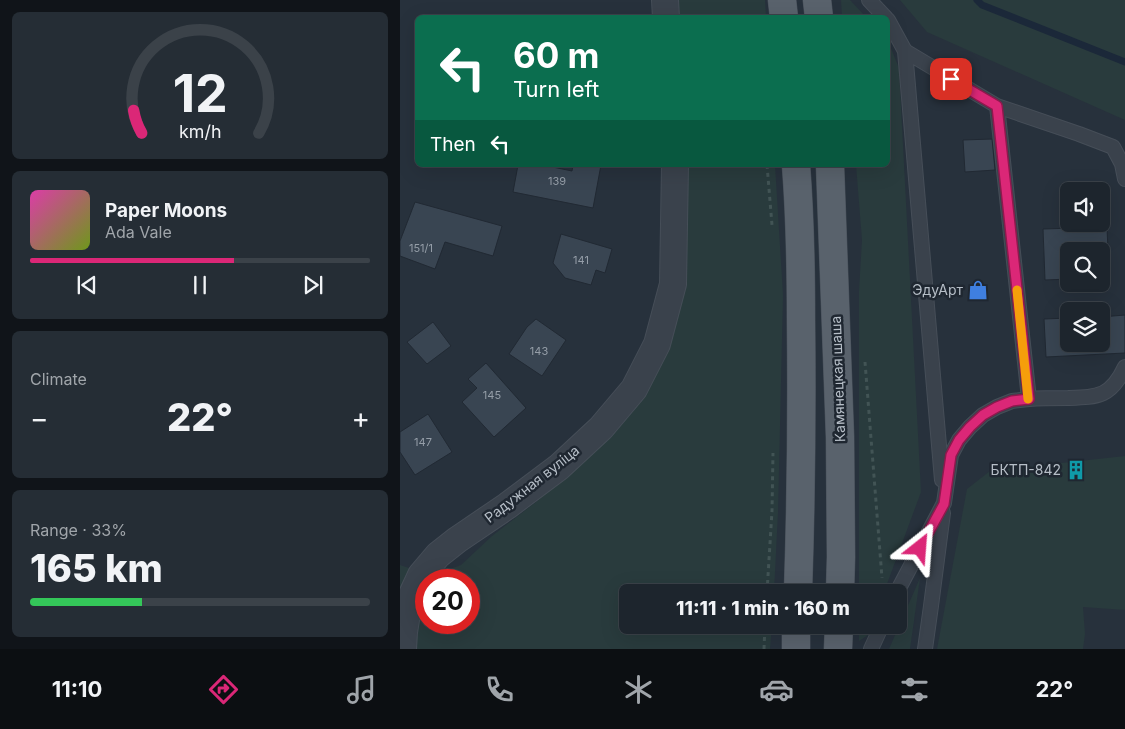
<!DOCTYPE html>
<html lang="en">
<head>
<meta charset="utf-8">
<style>
	:root { --surface:#1d252d; --page:#252d35; --text:#f1f3f6; --muted:#a0a5aa; --line:#3b4249; --accent:#db2777 }
	body { margin:0; font-family:Inter,sans-serif; background:var(--page); color:var(--text); height:100vh; display:flex; flex-direction:column; font-size:19px; white-space:nowrap }
	* { box-sizing:border-box; margin:0 }
	p { font-size:16px; color:var(--muted) }
	.icon { flex:none; width:28px; height:28px; fill:none; stroke:currentColor; stroke-width:2; stroke-linecap:round; stroke-linejoin:round }
	.map { position:relative; flex:1; overflow:hidden }
	.panel { display:flex; flex-direction:column; gap:12px; padding:12px; background:#101419; width:400px }
	.panel>* { flex:none }
	.top-card { position:absolute; left:15px; top:15px; width:475px; height:152px; border-radius:8px; box-shadow:0 5px 20px #0002,0 0 0 1px var(--line); background:#0b6e4f; color:#fff; overflow:hidden }
	.buttons { position:absolute; left:660px; top:182px; display:grid; gap:10px }
	.buttons a { display:grid; place-items:center; width:50px; height:50px; border-radius:8px; background:var(--surface); box-shadow:0 5px 20px #0002,0 0 0 1px var(--line); font-size:25px }
	.speed { position:absolute; left:15px; top:569px; display:flex; gap:10px; font-size:25px; font-weight:700; text-align:center }
	.speed>* { display:grid; place-content:center; width:65px; height:65px; border-radius:50%; background:var(--surface); box-shadow:0 5px 20px #0002,0 0 0 1px var(--line); line-height:1 }
	.speed .limit { border:8px solid #d22; background:#fff; color:#111 }
	.pin { position:absolute; display:grid; place-items:center; width:42px; height:42px; color:#fff; margin:-21px; border-radius:10px; box-shadow:0 2px 8px #0006 }
	.me { position:absolute; width:55px; margin:-28px; rotate:28deg; stroke-linejoin:round; filter:drop-shadow(0 0 4px #0008) }
	.turn { display:flex; align-items:center; gap:18px; height:105px; padding:0 15px; font-size:22px }
	.turn .icon { width:65px; height:65px; stroke-width:2.5 }
	.turn b { display:block; font-size:35px; line-height:42px }
	.then { display:flex; align-items:center; height:48px; padding:0 15px; background:#0003; gap:10px; font-size:19px }
	.big { font-size:38px; font-weight:800; line-height:1.1 }
	.panel .card { flex:1; display:flex; flex-direction:column; justify-content:center; gap:8px; min-width:0; padding:0 18px; border-radius:8px; background:var(--page) }
	.panel .dial { align-items:center; gap:0 }
	.dial svg { height:130px; overflow:visible; fill:none; stroke:var(--line); stroke-width:7; stroke-linecap:round; text-anchor:middle }
	.dial text { fill:var(--text); stroke:none }
	.song { display:flex; align-items:center; gap:15px }
	.cover { width:60px; height:60px; border-radius:8px; background:linear-gradient(135deg,hsl(320 70% 55%),hsl(80 70% 35%)) }
	.played { height:5px; border-radius:2px; background:linear-gradient(90deg,var(--accent) 60%,var(--line) 60%) }
	.keys { display:flex; justify-content:space-around; direction:ltr }
	.heat { display:flex; justify-content:space-between; align-items:center; font-size:28px; direction:ltr }
	.charge { height:8px; border-radius:4px; background:linear-gradient(90deg,#34c759 33%,var(--line) 0) }
	.trip { position:absolute; left:219px; top:584px; width:288px; height:50px; border-radius:8px; background:var(--surface); box-shadow:0 5px 20px #0002,0 0 0 1px var(--line); font-weight:800; line-height:50px; text-align:center }
	.tabs { display:flex; height:80px; justify-content:space-around; align-items:center; background:#0c0f12; color:var(--muted) }
	.tabs .icon { width:35px; height:35px }
	.tabs .current { color:var(--accent) }
	.tabs b { font-size:22px; color:var(--text) }
	main { display:flex; flex:1; min-height:0 }
	.map>svg:first-child { display:block }
	.green { fill:#293b3d; fill-rule:evenodd }
	.lines { fill:none; stroke-linecap:round; stroke-linejoin:round }
	.stream { stroke:#1b2839; stroke-width:7 }
	.building { fill:#394552; stroke:#212933 }
	.service-casing { stroke:#464e58; stroke-width:16 }
	.minor-casing { stroke:#464e58; stroke-width:28 }
	.primary-casing { stroke:#464e58; stroke-width:29 }
	.path { stroke:#425455; stroke-width:3; stroke-dasharray:4 4; stroke-linecap:butt }
	.service { stroke:#3a424c; stroke-width:14 }
	.minor { stroke:#3a424c; stroke-width:26 }
	.primary { stroke:#59626c; stroke-width:28 }
	.route-casing { stroke:#8e194d; stroke-width:12 }
	.route { stroke:#db2777; stroke-width:9 }
	.slow { stroke:#f59e0b; stroke-width:9 }
	.labels { text-anchor:middle; stroke-width:5; stroke-linejoin:round; paint-order:stroke }
	.number-label { font-size:11px; fill:#959ea8 }
	.poi-label { font-size:14px; fill:#b6bec7; stroke:#1f2731; text-anchor:end }
	.street-label { font-size:14px; fill:#b6bec7; stroke:#1f2731 }
</style>
</head>
<body>
<main>
<section class="panel">
<div class="card dial"><svg viewBox="0 0 100 80">
<path d="M14 69A42 42 0 1 1 86 69"/>
<path d="M14 69A42 42 0 0 1 9 55" stroke="#db2777"/>
<text x="50" y="56" font-size="32" font-weight="700">12</text>
<text x="50" y="72" font-size="11">km/h</text>
</svg></div>
<div class="card">
<div class="song"><i class="cover"></i><div><b>Paper Moons</b><p>Ada Vale</p></div></div>
<div class="played"></div>
<div class="keys"><svg class="icon" aria-label="previous" viewBox="0 0 24 24"><path d="M18 5L8 12l10 7zM5 5v14"/></svg><svg class="icon" aria-label="pause" viewBox="0 0 24 24"><path d="M8 5v14M16 5v14"/></svg><svg class="icon" aria-label="next" viewBox="0 0 24 24"><path d="M6 5l10 7-10 7zM19 5v14"/></svg></div>
</div>
<div class="card"><p>Climate</p>
<div class="heat"><a>−</a><b class="big">22°</b><a>+</a></div>
</div>
<div class="card"><p>Range · 33%</p><b class="big">165 km</b><div class="charge"></div></div>
</section>
<div class="map">
<svg width="725" height="649" viewBox="0 0 725 649">
	<rect width="100%" height="100%" fill="#27313c"/>
	<path class="green" d="M268,0H365L366,17H268Z
		M441,0H450L466,17H442Z
		M500,0H725V120L527,32Z
		M488,41L499,68L521,492L484,592H459V291L462,240L456,165H488Z
		M284,165H375L383,295L378,513L374,592H228V625H372L370,649H0V565L15,570L31,572L47,570L61,565L92,536L136,502L175,467L250,385ZM26,580H69V622H26Z
		M725,456V610L683,607L685,634L683,649H537L567,489L590,471Z
		M520,578L510,649H489Z
		M459,625H472L468,635L459,641Z"/>
	<g class="lines">
		<path class="stream" d="M577,0L582,5L725,62"/>
	</g>
	<path class="building" d="M592,139L595,170L565,172L563,140Z
		M118,165H143L172,171L173,165H201L193,208L113,192Z
		M15,202L102,226L93,256L45,242L35,269L0,256V241Z
		M707,227L709,276H701V251H669V279L645,280L643,229Z
		M161,234L212,249L205,273L196,270L191,285L165,278L153,263Z
		M725,315V353L646,357L644,319L669,318V344H701V317Z
		M136,319L166,340L142,376L109,354L127,327Z
		M33,322L51,346L27,364L7,342Z
		M86,363L126,408L94,437L62,402L77,388L68,379Z
		M28,414L52,452L15,475L0,452V432Z"/>
	<g class="lines">
		<defs>
			<path id="service" d="M469,0L486,18
				M488,20L505,51L542,480
				M597,106L679,134L713,147L722,164L725,179
				M629,399C642,398 655,398 668,398C698,397 711,397 725,367
				M497,592L544,503L551,455L559,440L570,427L583,415L597,407L612,401L629,399L597,106L505,51
				M471,649L482,625
				M525,649L531,606L543,513"/>
			<path id="minor" d="M265,0L266,18
				M3,649L4,632L9,601L21,575L38,555L57,540L107,506L159,467L201,428L234,389L257,344L273,284L275,165"/>
			<path id="primary" d="M382,0L384,18
				M417,0L419,18
				M396,165C400,217 401,268 401,320C402,411 401,502 398,592
				M430,165L440,437L441,557L440,592
				M396,649V625
				M438,649L439,625"/>
		</defs>
		<use href="#service" class="service-casing"/>
		<use href="#minor" class="minor-casing"/>
		<use href="#primary" class="primary-casing"/>
		<path class="path" d="M367,165L372,225
			M465,362L482,578
			M367,592L372,511L373,453
			M364,649L365,625"/>
		<use href="#service" class="service"/>
		<use href="#minor" class="minor"/>
		<use href="#primary" class="primary"/>
	</g>
	<g class="lines">
		<defs>
			<path id="route" d="M520,548L544,504L551,455L559,440L570,427L583,415L597,407L612,401L629,399L597,106L551,79"/>
		</defs>
		<use href="#route" class="route-casing"/>
		<use href="#route" class="route"/>
		<path class="slow" d="M617,290L628,399"/>
	</g>
	<defs>
		<symbol id="shop-bare" viewBox="-9 -9 18 18"><path d="M-5-2.5h2.3a2.7 3.5 0 0 1 5.4 0H5L5.5 6h-11ZM-1.5-2.5h3a1.5 2.3 0 0 0-3 0Z" fill="#3f7fe0" stroke="#1f2731" stroke-width="2.5" paint-order="stroke"/></symbol>
		<symbol id="building-bare" viewBox="-9 -9 18 18"><path d="M-4-6H4V6H1V3H-1V6H-4ZM-2.5-4.3h1.7v1.8h-1.7ZM.8-4.3h1.7v1.8H.8ZM-2.5-1h1.7V.8h-1.7ZM.8-1h1.7V.8H.8Z" fill="#0f9aa8" stroke="#1f2731" stroke-width="2.5" paint-order="stroke"/></symbol>
	</defs>
	<g fill-rule="evenodd">
		<use href="#shop-bare" x="564" y="276" width="28" height="28"/>
		<use href="#building-bare" x="662" y="456" width="28" height="28"/>
	</g>
	<g class="labels">
		<g class="number-label">
			<text x="157" y="185">139</text>
			<text x="21" y="252">151/1</text>
			<text x="181" y="264">141</text>
			<text x="139" y="355">143</text>
			<text x="92" y="399">145</text>
			<text x="23" y="446">147</text>
		</g>
		<g class="poi-label">
			<text x="563" y="295">ЭдуАрт</text>
			<text x="661" y="475">БКТП-842</text>
		</g>
		<g class="street-label">
			<text transform="translate(438 379) rotate(-92)" y="5">Камянецкая шаша</text>
			<text transform="translate(132 484) rotate(-38)" y="5">Радужная вуліца</text>
		</g>
	</g>
</svg>
<div class="buttons">
<a><svg class="icon" aria-label="sound" viewBox="0 0 24 24"><path d="M4 9h4l5-4v14l-5-4H4zM17 9q2 3 0 6"/></svg></a>
<a><svg class="icon" aria-label="search" viewBox="0 0 24 24"><circle cx="10" cy="10" r="6"/><path d="M15 15l6 6"/></svg></a>
<a><svg class="icon" aria-label="layers" viewBox="0 0 24 24"><path d="M12 4l9 5-9 5-9-5zM3 14l9 5 9-5"/></svg></a>
</div>
<div class="speed"><div class="limit">20</div></div>
<div class="pin" style="left:551px;top:79px;background:#d93025"><svg class="icon" aria-label="arrive" viewBox="0 0 24 24"><path d="M6 21V4h12l-3 4 3 4H6"/></svg></div>
<svg class="me" style="left:520px;top:548px" viewBox="-20 -20 40 40"><path d="M0-17L14 15 0 8-14 15z" fill="#db2777" stroke="#fff" stroke-width="4"/></svg>
<div class="trip">11:11 · 1 min · 160 m</div>
<div class="top-card">
<div class="turn"><svg class="icon" aria-label="left" viewBox="0 0 24 24"><path d="M17 20v-9H6M10 6l-5 5 5 5"/></svg><div><b>60 m</b>Turn left</div></div>
<div class="then">Then<svg class="icon" aria-label="left" viewBox="0 0 24 24"><path d="M17 20v-9H6M10 6l-5 5 5 5"/></svg></div>
</div>
</div>
</main>
<nav class="tabs">
<b>11:10</b>
<svg class="icon current" aria-label="directions" viewBox="0 0 24 24"><path d="M12 3l9 9-9 9-9-9zM9 14v-3h6M13 9l2 2-2 2"/></svg>
<svg class="icon" aria-label="music" viewBox="0 0 24 24"><path d="M9 18V5l10-2v13"/><circle cx="6" cy="18" r="3"/><circle cx="16" cy="16" r="3"/></svg>
<svg class="icon" aria-label="phone" viewBox="0 0 24 24"><path d="M5 4h4l2 5-3 2q2 4 5 5l2-3 5 2v4C11 20 4 13 5 4z"/></svg>
<svg class="icon" aria-label="climate" viewBox="0 0 24 24"><path d="M12 3v18M4 7l16 10M4 17L20 7"/></svg>
<svg class="icon" aria-label="car" viewBox="0 0 24 24"><path d="M5 17H2v-5l4-1 3-4h7l3 4 3 1v5h-3M9 17h6M6 11h13"/><circle cx="7" cy="17" r="2"/><circle cx="17" cy="17" r="2"/></svg>
<svg class="icon" aria-label="filters" viewBox="0 0 24 24"><path d="M4 7h16M4 17h16"/><circle cx="9" cy="7" r="2"/><circle cx="15" cy="17" r="2"/></svg>
<b>22°</b>
</nav>
</body>
</html>
